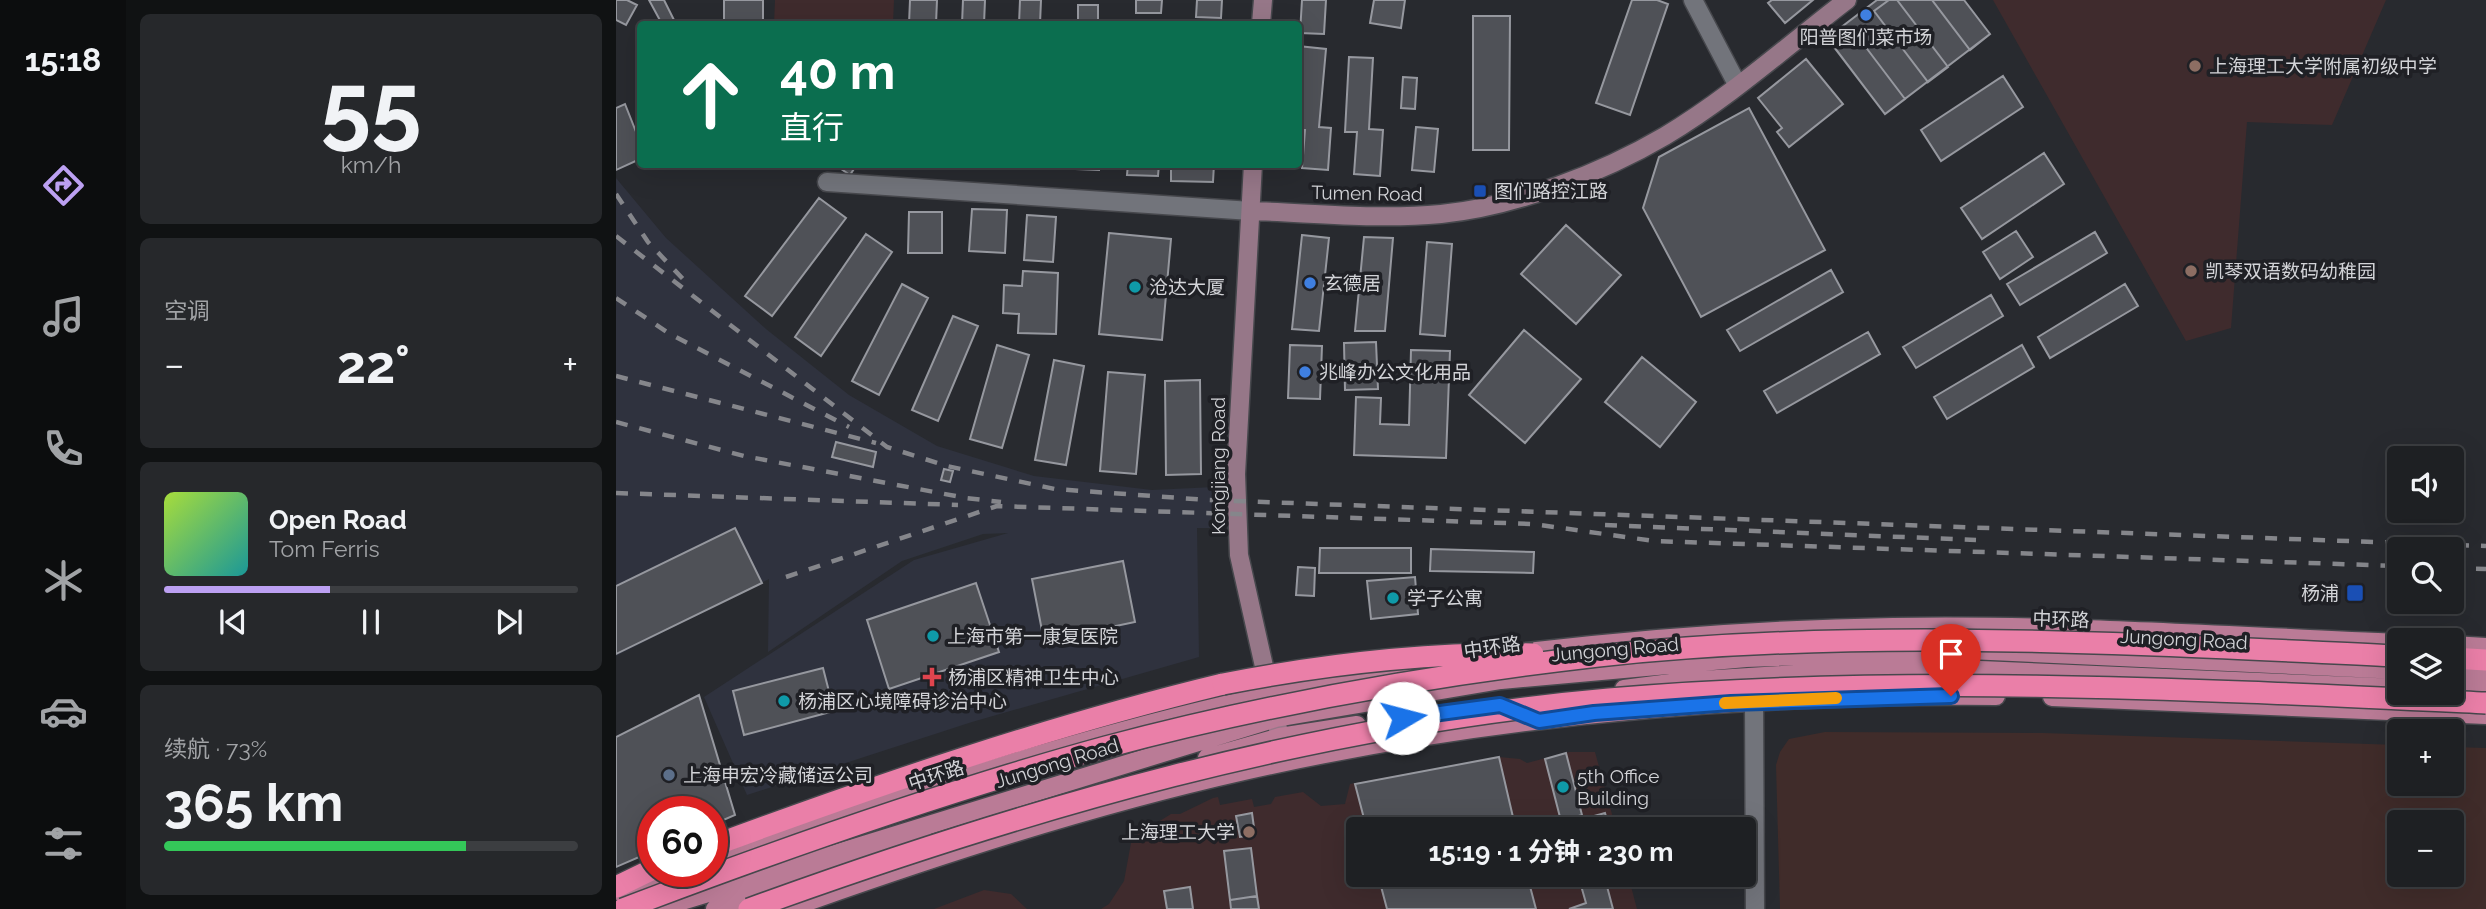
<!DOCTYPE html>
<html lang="zh">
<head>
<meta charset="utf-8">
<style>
	:root { --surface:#1e2023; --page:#26282b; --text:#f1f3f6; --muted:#a1a3a6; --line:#3c3e41; --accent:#bca0f2 }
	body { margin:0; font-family:Raleway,"Noto Sans SC",sans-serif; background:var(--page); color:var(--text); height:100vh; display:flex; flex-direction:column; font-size:26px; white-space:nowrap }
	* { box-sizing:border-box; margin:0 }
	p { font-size:23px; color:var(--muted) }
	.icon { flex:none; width:38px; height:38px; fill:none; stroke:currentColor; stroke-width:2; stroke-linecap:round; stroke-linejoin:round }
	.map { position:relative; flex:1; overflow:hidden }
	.sheet { display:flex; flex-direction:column; gap:14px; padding:14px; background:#101213; width:490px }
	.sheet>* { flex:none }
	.hud { position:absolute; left:21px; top:21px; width:665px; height:147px; border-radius:7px; box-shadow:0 7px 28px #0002,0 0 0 2px var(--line); background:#0b6e4f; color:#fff; overflow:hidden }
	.buttons { position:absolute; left:1771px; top:446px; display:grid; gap:14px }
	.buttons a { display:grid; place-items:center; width:77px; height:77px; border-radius:7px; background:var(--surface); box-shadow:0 7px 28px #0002,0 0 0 2px var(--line); font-size:35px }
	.speed { position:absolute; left:21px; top:796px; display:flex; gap:14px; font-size:35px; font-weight:700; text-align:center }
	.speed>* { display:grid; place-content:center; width:91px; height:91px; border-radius:50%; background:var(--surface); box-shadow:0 7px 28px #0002,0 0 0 2px var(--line); line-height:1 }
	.speed .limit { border:10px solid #d22; background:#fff; color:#111 }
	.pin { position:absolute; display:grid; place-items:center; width:60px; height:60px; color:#fff; margin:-72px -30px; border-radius:50% 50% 50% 0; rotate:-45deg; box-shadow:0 0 7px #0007 }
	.pin .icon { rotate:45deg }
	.me { position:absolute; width:77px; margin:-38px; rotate:82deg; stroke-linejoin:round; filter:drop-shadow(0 0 5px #0008) }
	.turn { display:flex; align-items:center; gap:24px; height:147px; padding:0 28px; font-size:32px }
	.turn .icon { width:91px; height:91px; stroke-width:2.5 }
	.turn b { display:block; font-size:49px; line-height:60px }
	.big { font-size:52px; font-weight:700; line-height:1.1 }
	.sheet .card { flex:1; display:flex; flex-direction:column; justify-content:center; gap:10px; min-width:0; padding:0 24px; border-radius:10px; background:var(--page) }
	.sheet .dial { align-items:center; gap:0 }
	.dial b { font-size:91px; line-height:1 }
	.song { display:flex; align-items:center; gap:21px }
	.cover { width:84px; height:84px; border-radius:10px; background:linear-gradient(135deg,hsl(80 70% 55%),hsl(180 70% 35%)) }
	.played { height:7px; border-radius:4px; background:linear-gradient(90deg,var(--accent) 40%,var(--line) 40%) }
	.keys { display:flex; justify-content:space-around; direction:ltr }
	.heat { display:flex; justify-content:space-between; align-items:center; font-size:38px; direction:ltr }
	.charge { height:10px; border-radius:5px; background:linear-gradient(90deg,#34c759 73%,var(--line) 0) }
	.trip { position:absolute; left:730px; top:817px; width:410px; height:70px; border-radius:7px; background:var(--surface); box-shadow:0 7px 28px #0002,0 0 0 2px var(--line); font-weight:700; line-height:70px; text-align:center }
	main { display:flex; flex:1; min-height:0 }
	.dock { display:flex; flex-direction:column; width:126px; justify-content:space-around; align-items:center; background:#0c0d0e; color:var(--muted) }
	.dock .icon { width:49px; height:49px }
	.dock .active { color:var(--accent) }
	.dock b { font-size:32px; color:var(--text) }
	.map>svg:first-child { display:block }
	.built { fill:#2f323e }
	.industrial { fill:#402c2a; fill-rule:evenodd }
	.education { fill:#3f2b2d }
	.building { fill:#4f5157; stroke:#96989f; stroke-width:2 }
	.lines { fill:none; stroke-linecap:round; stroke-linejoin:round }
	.street-casing { stroke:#47484d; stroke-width:21 }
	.secondary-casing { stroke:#47484d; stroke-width:21 }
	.primary-casing { stroke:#47484d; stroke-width:21 }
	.highway-casing { stroke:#47484d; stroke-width:24 }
	.street { stroke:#72747b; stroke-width:18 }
	.secondary { stroke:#967788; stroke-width:18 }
	.primary { stroke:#ba7b96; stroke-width:18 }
	.highway { stroke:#ea7fa8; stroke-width:21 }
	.rail { stroke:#85868b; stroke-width:4.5; stroke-dasharray:12 12; stroke-linecap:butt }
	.highway-bridge-casing { stroke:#47484d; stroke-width:24; stroke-linecap:butt }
	.highway-bridge { stroke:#ea7fa8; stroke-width:21 }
	.route-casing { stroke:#114b97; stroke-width:18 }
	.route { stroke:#1a73e8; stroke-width:12 }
	.slow { stroke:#f59e0b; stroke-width:12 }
	.shop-dot { fill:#3f7fe0; stroke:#1f2025; stroke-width:2.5 }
	.education-dot { fill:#8d6e63; stroke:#1f2025; stroke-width:2.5 }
	.transit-dot { fill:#1a4fb4; stroke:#1f2025; stroke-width:2.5 }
	.culture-dot { fill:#0f9aa8; stroke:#1f2025; stroke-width:2.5 }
	.health-dot { fill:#e0444e; stroke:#1f2025; stroke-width:2.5 }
	.service-dot { fill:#5c6f8a; stroke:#1f2025; stroke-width:2.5 }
	.labels { text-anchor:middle; stroke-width:7; stroke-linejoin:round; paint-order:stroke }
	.poi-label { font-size:19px; fill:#d2d3d7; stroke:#1f2025; text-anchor:start }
	.street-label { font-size:19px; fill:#d2d3d7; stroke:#1f2025 }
</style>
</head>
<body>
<main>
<nav class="dock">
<b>15:18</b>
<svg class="icon active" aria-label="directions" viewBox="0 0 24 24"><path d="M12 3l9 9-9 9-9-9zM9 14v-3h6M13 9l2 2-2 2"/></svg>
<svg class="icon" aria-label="music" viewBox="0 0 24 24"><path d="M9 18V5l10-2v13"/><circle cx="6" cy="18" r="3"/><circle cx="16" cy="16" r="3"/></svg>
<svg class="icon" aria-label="phone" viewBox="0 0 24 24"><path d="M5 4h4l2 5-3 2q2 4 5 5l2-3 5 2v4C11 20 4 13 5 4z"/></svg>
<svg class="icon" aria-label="climate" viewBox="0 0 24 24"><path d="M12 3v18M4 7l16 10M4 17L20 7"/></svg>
<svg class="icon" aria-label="car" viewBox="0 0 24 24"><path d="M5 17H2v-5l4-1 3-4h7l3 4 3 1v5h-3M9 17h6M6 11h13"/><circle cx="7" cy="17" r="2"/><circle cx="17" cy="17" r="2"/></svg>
<svg class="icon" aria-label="filters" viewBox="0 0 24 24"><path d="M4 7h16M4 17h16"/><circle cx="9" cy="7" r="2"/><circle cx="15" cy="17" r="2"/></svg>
</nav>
<section class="sheet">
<div class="card dial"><b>55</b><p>km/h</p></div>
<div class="card"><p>空调</p>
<div class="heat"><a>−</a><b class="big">22°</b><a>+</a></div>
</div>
<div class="card">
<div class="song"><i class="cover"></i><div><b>Open Road</b><p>Tom Ferris</p></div></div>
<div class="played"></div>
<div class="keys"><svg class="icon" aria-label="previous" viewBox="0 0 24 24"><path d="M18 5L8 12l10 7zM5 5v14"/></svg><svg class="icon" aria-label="pause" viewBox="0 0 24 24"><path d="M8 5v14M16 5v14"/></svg><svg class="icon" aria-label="next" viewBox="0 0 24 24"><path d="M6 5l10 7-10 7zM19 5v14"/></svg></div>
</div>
<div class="card"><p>续航 · 73%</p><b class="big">365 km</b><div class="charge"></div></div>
</section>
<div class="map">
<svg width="1870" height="909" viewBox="0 0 1870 909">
	<rect width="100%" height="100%" fill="#282a2f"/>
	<path class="built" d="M0,178L50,238L150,329L233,395L321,446L418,476L536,490L599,487L603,528H581L583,657L356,722L131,795L88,697L298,560L392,533L367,534L286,561L152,652L153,579L0,656Z"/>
	<path class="industrial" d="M1209,732L1427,733L1783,745V784H1836V747L1870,748V909H1164L1160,765L1164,752L1173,739ZM1836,822V875H1783V822Z"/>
	<path class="education" d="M159,0H278L277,24H158Z
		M1377,0H1770L1716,125L1631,122L1615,328L1570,341Z
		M953,752H979L1000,829L742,830V875H1012L1021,909H485L493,904L508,881L515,843L521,835L555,814H564L597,798L602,797L604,805L636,799L638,807L655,804L659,797L687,792L705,806L729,804L734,784L883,757L904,759L911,763Z
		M368,890L395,894L411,909H318Z"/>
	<path class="building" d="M0,0H11L21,5L10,25L0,20Z
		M33,0H48L60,24H46Z
		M108,0H147V24H108Z
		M294,0H321L320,24H293Z
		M347,0H369L368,24H346Z
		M404,0H425L424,24H403Z
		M520,0H546L545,13H520Z
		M581,0H606L605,18L580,17Z
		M686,0H710L708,34L684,33Z
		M758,0H789L785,28L754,23Z
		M1016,0H1041L1052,4L1014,115L980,103Z
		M1156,0H1197L1169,23L1152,3Z
		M1261,0H1348L1374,34L1269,114L1211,38Z
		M1273,0H1281L1332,67L1312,82L1258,11Z
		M1316,0H1348L1374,34L1354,50Z
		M462,5H482V24H462Z
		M857,16H894L893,150H857Z
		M1236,29L1289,99L1269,114L1216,44Z
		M682,46L710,49L703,127L715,128L712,170L686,168L689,130H682Z
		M733,57L757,58L753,129L767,130L764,176L738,174L741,132H729Z
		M1190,59L1227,104L1173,147L1161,132L1166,128L1142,98Z
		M1387,76L1407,107L1325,161L1305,130Z
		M787,77L801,78L799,109L785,108Z
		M9,104L24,142V159L0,170V108Z
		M1133,108L1209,250L1085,317L1027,208L1043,157Z
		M800,127L822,129L818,172L796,170Z
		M1428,153L1448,184L1366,239L1345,208Z
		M218,164H241L234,175Z
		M395,164H420V167L395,166Z
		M460,164H483V170L460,169Z
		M512,164H543L542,176L511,175Z
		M555,164H598L597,182L555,181Z
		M203,198L230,218L156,316L129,296Z
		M356,209L391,210L389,253L353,251Z
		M293,212H326V253H292Z
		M411,215L440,217L437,262L408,260Z
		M950,225L1005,275L960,324L905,274Z
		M1400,231L1417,257L1384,279L1367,252Z
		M1479,232L1491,253L1404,305L1391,284Z
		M493,233L555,239L546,340L483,334Z
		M250,234L276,252L205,356L179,337Z
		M686,235L713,238L703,331L676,329Z
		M748,237L777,238L769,331H739Z
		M811,242L836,244L829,336L804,334Z
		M1215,270L1227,292L1124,351L1111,330Z
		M407,271L442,273L440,334L402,333L403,314L387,313L388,285L406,286Z
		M286,284L312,298L263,395L236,381Z
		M1509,284L1522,306L1434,358L1422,337Z
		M1375,295L1387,316L1300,368L1287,347Z
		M337,316L362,326L322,421L296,410Z
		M908,330L965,379L909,443L853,395Z
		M1252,332L1264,354L1161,413L1148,391Z
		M760,342L762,389L729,390L728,343Z
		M381,345L413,355L386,448L354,439Z
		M674,345L706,346L704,399L672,398Z
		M1406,345L1418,367L1331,419L1318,397Z
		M795,350L834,351L830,458L738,455L740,397L765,398L764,424L793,425Z
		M1026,357L1080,402L1044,447L989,402Z
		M438,360L468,366L450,465L419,460Z
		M492,372L529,375L520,474L484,471Z
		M584,380L585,474L550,475L549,381Z
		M220,442L260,452L257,467L216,457Z
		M328,469L337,471L334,482L325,480Z
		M119,528L146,583L0,654V586Z
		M704,548H795V573H703Z
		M815,549L918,552L917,573L814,571Z
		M507,561L519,622L428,641L416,579Z
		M682,567L699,568L698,596L680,595Z
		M799,577L802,614L755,619L751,581Z
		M360,583L383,652L273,689L251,620Z
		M207,668L218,711L128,735L117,691Z
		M83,695L119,815L96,825V812H37V851L0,867V737Z
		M950,753L966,815L945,821L929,759Z
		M883,757L900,830H751L739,784Z
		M636,813L639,835L624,837L620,816Z
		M989,813L994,830H950L949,824Z
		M635,848L641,896L614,900L608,851Z
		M762,875H911L920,909H771Z
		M962,875H988L997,909H953L970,903Z
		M574,887L577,909H551L548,891Z
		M641,896L643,909H615L614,900Z"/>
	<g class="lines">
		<defs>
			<path id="street" d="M1077,0L1121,84
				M211,182L635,211
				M1138,702L1139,909"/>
			<path id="secondary" d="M645,24L647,0
				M637,164L620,474L623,555L667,751
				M635,211C698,213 762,220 825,214C898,207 986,173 1049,136C1113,98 1172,45 1231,0"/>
			<path id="primary" d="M1836,645L1870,647
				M903,653C1027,638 1152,629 1277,627C1445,624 1615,636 1783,643
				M1836,672L1870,674
				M1008,689L1070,681L1293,667L1783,688
				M1836,690L1870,692
				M1436,697L1870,715
				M591,758L664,737L741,725
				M96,863C264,802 435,746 609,705C683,687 759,676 833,663
				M5,892L72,872
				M40,909L660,718L885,680L1130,658L1353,650L1783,670
				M99,909L308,839
				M171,909C320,856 473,806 628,771C875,715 1128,694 1380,696"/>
			<path id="highway" d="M1836,658L1870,660
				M96,846C264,784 433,726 607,684
				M0,887L37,869"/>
		</defs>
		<use href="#street" class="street-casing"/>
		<use href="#secondary" class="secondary-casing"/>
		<use href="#primary" class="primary-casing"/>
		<use href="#highway" class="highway-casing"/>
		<use href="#street" class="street"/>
		<use href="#secondary" class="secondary"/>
		<use href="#primary" class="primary"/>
		<use href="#highway" class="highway"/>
		<path class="rail" d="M0,194L32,242L67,279
			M0,236L271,447L331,466L439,489L592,500L1870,546
			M0,298L54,334L233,427
			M0,376L260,443
			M0,422L128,456L350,498L385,502
			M0,493L342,505
			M989,525L1360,540
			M1836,568L1870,569
			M170,577L381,506L917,524L1038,541L1783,566"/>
		<defs>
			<path id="highway-bridge" d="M607,684C709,664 813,652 917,654
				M7,909C165,849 326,792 490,747C651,704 817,675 982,656C1248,627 1517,644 1783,656
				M133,909C411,808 698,725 993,699C1286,674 1577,689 1870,703"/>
		</defs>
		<use href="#highway-bridge" class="highway-bridge-casing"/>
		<use href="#highway-bridge" class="highway-bridge"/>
	</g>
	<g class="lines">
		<defs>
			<path id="route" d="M787,718L884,705L923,721L978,713L1115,703L1335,696"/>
		</defs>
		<use href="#route" class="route-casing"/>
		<use href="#route" class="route"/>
		<path class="slow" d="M1109,703L1220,698"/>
	</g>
	<g class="shop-dot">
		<circle cx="1250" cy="15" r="7"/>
		<circle cx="694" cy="283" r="7"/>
		<circle cx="689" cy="372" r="7"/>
	</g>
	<g class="education-dot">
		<circle cx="1579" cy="66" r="7"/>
		<circle cx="1575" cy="271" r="7"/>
		<circle cx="633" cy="832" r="7"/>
	</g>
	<g class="transit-dot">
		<rect x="857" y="184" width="14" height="14" rx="3.5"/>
		<rect x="1730" y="584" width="18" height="18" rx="3.5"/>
	</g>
	<g class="culture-dot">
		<circle cx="519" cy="287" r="7"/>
		<circle cx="777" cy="598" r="7"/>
		<circle cx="317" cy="636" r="7"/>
		<circle cx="168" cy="701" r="7"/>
		<circle cx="947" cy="787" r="7"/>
	</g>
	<path class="health-dot" d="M312.5 666.5h7v7h7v7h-7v7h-7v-7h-7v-7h7z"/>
	<circle class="service-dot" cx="53" cy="775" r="7"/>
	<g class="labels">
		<g class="poi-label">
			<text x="1250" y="44" text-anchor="middle">阳普图们菜市场</text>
			<text x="1593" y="73">上海理工大学附属初级中学</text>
			<text x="878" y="198">图们路控江路</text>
			<text x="1589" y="278">凯琴双语数码幼稚园</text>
			<text x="708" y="290">玄德居</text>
			<text x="533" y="294">沧达大厦</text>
			<text x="703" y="379">兆峰办公文化用品</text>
			<text x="1723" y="600" text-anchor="end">杨浦</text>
			<text x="791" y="605">学子公寓</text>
			<text x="331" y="643">上海市第一康复医院</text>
			<text x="332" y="684">杨浦区精神卫生中心</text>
			<text x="182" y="708">杨浦区心境障碍诊治中心</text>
			<text x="67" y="782">上海申宏冷藏储运公司</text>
			<text x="961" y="783">5th Office<tspan x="961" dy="22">Building</tspan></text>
			<text x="619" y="839" text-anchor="end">上海理工大学</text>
		</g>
		<g class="street-label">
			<text transform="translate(751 193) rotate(1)" y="7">Tumen Road</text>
			<text transform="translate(602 466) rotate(-90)" y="7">Kongjiang Road</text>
			<text transform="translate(1445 619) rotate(2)" y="7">中环路</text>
			<text transform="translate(1568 639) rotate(3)" y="7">Jungong Road</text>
			<text transform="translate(876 647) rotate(-8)" y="7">中环路</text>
			<text transform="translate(999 649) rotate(-5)" y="7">Jungong Road</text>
			<text transform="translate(441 763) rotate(-17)" y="7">Jungong Road</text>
			<text transform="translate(320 775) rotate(-18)" y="7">中环路</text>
		</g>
	</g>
</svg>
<div class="buttons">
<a><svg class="icon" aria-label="sound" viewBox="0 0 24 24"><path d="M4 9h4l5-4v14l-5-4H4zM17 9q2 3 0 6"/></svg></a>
<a><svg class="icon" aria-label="search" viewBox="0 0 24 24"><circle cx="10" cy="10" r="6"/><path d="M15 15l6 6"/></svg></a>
<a><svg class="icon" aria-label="layers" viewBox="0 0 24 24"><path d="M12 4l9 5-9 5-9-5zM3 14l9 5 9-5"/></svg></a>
<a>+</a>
<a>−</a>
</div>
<div class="speed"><div class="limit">60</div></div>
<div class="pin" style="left:1335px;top:696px;background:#d93025"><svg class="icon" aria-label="arrive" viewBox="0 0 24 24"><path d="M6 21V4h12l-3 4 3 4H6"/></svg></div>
<svg class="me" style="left:787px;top:718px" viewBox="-20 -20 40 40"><circle r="19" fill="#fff"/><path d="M0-13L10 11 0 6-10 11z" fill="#1a73e8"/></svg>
<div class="trip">15:19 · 1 分钟 · 230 m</div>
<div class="hud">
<div class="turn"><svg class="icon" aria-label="ahead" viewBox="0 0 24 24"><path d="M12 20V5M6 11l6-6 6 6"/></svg><div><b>40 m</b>直行</div></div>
</div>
</div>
</main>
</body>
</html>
